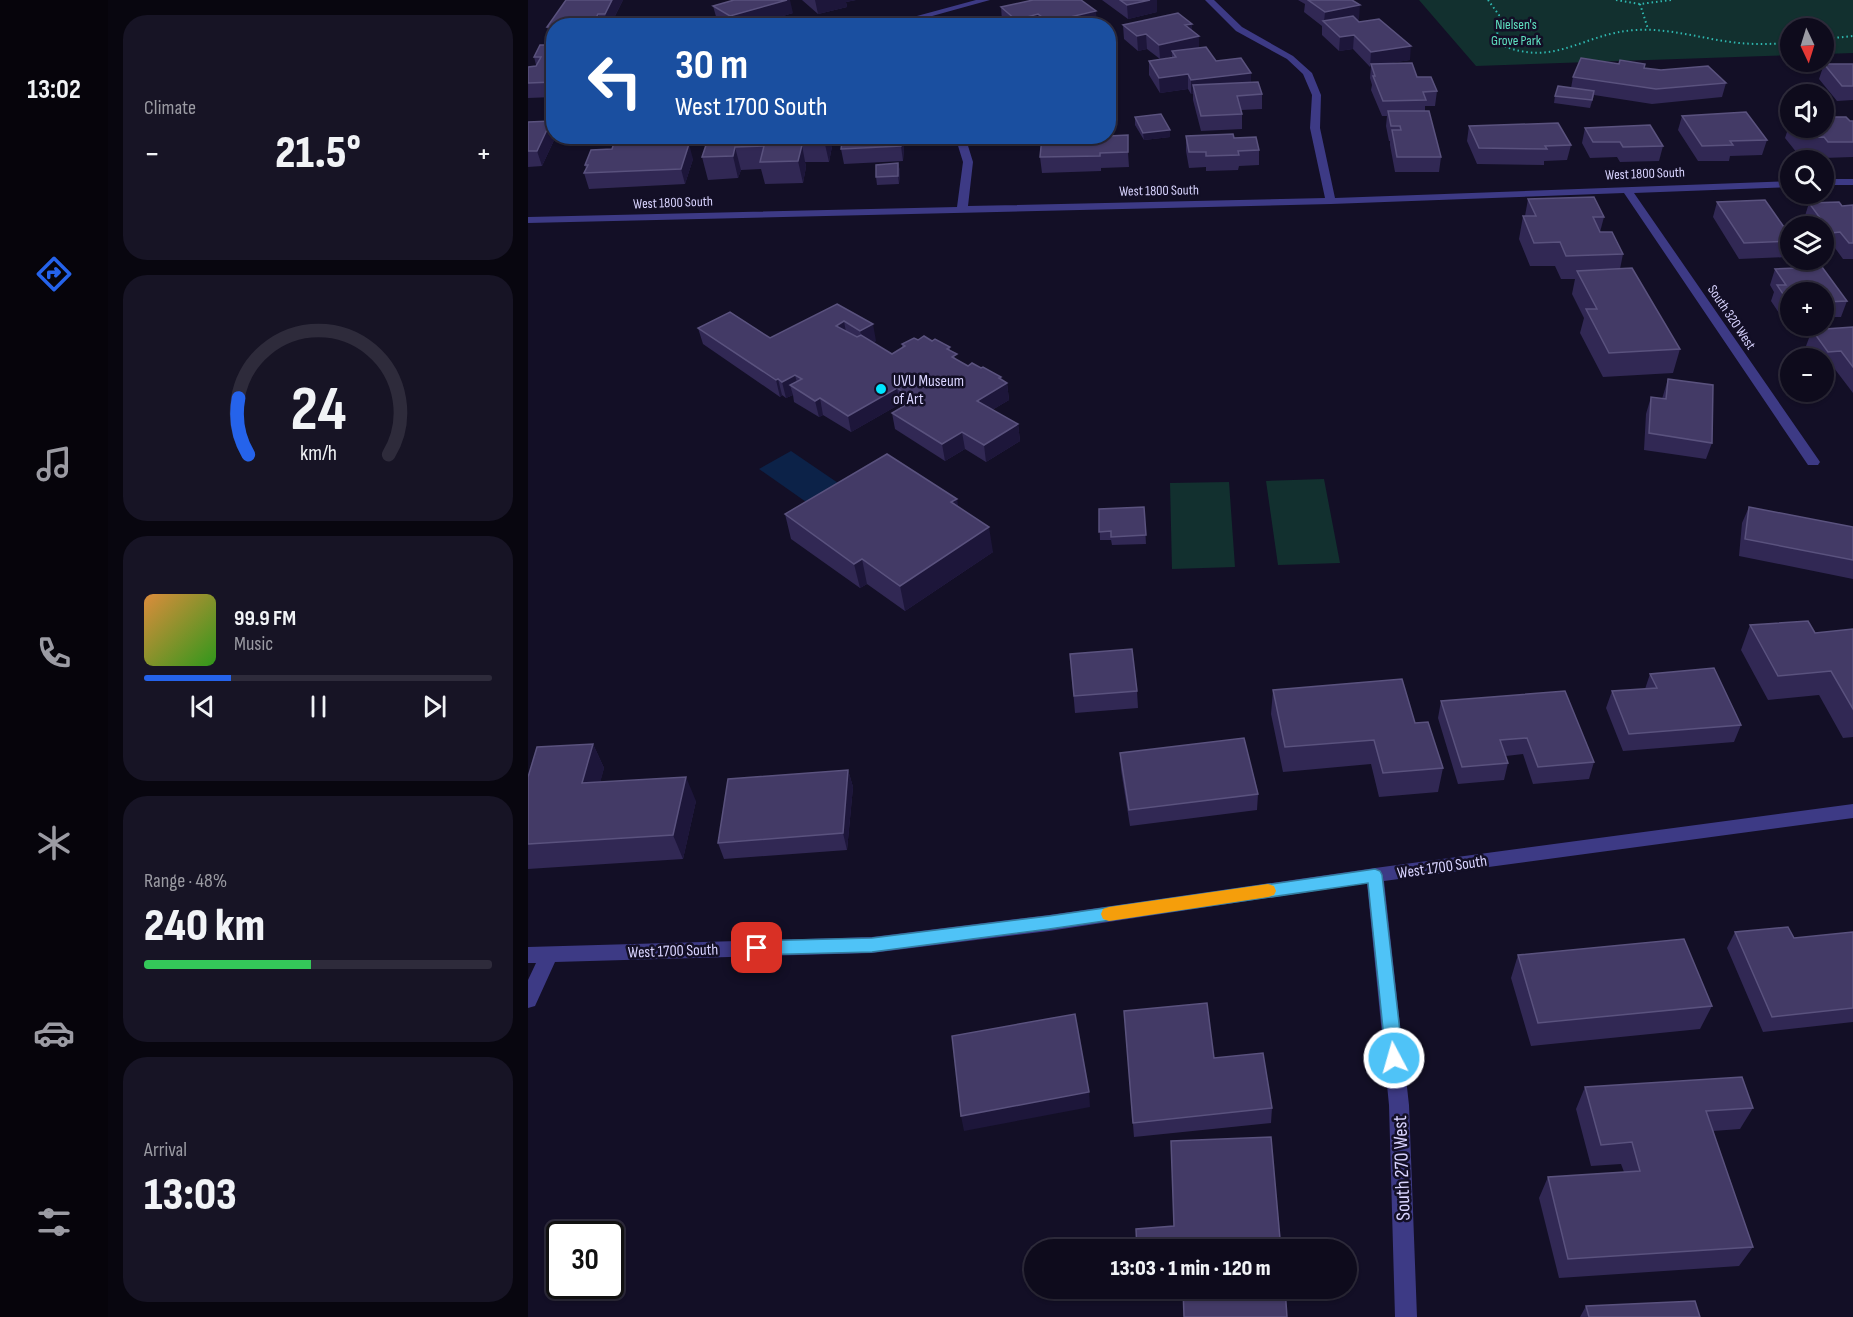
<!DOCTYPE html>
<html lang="en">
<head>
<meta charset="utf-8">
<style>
	:root { --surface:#0e0b1c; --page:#171425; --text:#f1f3f6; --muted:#9b9ba3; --line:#2e2b3b; --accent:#2563eb }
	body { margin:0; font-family:"Sofia Sans Condensed",sans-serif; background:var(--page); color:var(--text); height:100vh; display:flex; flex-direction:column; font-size:22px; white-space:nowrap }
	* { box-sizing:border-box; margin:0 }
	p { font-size:20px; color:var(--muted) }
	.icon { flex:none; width:33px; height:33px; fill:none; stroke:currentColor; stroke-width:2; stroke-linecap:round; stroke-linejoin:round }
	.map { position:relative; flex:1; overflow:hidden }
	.details { display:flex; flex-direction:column; gap:15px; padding:15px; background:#08060f; width:420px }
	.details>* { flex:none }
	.hud { position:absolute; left:18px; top:18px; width:570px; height:126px; border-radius:24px; box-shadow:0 2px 4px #0004,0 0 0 2px var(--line); background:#1a4fa0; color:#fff; overflow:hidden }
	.needle { width:39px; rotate:176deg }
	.tools { position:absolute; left:1252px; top:18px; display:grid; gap:12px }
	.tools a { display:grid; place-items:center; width:54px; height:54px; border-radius:50%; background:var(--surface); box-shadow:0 2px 4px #0004,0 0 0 2px var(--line); font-size:30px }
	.speed { position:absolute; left:18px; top:1221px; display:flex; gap:12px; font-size:30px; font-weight:700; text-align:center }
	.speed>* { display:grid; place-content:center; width:78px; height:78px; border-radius:50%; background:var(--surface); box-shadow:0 2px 4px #0004,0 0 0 2px var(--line); line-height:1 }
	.speed .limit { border:3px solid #111; border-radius:9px; background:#fff; color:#111 }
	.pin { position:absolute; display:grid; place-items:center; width:51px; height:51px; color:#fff; margin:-26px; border-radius:12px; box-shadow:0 3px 9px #0006 }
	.me { position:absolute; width:66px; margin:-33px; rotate:354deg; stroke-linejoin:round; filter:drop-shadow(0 0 4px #0008) }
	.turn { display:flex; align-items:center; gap:21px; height:126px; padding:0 30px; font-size:27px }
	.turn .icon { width:78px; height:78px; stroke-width:2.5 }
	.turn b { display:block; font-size:42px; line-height:51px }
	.big { font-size:45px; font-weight:800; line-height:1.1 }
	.details .widget { flex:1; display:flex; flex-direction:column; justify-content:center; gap:9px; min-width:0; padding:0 21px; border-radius:24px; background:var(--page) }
	.details .dial { align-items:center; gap:0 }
	.dial svg { height:156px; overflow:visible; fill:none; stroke:var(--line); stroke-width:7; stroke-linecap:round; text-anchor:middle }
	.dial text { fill:var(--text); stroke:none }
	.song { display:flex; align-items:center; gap:18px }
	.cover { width:72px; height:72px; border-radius:9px; background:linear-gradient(135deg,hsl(30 70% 55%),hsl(110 70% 35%)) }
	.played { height:6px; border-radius:3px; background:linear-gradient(90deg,var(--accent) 25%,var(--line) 25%) }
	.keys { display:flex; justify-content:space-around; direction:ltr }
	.heat { display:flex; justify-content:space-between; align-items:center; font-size:33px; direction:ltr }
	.charge { height:9px; border-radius:4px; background:linear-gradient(90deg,#34c759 48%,var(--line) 0) }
	.trip { position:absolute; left:496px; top:1239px; width:333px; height:60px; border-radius:30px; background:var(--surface); box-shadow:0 2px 4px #0004,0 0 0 2px var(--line); font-weight:800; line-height:60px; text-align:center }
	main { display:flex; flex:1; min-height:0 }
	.dock { display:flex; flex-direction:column; width:108px; justify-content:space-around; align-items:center; background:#06040b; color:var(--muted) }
	.dock .icon { width:42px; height:42px }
	.dock .selected { color:var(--accent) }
	.dock b { font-size:27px; color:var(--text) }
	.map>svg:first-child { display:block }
	.green { fill:#12302f }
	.water { fill:#0c2248 }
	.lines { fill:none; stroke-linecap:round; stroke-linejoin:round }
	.path { stroke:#2fb8b0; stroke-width:2; stroke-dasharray:1.5 3; stroke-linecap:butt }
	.minor { fill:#3d3a85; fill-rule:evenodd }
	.wall { fill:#312854 }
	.shaded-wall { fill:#1d163a }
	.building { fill:#433a66; stroke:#5a527e; stroke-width:1.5 }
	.route { fill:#4fc3f7; stroke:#337fa1; stroke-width:1.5 }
	.slow { fill:#f59e0b }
	.poi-dot { fill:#00e5ff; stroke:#130f26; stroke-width:2 }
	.labels { text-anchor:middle; stroke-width:5; stroke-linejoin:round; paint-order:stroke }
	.far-park-label { font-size:14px; fill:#5fe0c0; stroke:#130f26 }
	.far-street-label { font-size:14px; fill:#d9d4ff; stroke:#130f26 }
	.poi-label { font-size:16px; fill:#d9d4ff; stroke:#130f26; text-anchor:start }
	.street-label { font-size:16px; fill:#d9d4ff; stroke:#130f26 }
	.near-street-label { font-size:20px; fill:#d9d4ff; stroke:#130f26 }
</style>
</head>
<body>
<main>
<nav class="dock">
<b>13:02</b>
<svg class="icon selected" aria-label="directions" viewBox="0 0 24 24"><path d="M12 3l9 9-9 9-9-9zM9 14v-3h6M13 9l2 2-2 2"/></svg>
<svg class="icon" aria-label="music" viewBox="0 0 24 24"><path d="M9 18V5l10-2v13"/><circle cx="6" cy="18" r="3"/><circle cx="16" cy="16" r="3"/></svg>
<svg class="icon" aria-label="phone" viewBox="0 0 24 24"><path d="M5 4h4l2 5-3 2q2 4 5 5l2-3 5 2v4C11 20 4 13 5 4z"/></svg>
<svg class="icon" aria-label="climate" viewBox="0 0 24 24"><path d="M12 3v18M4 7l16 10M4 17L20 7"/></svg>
<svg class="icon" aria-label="car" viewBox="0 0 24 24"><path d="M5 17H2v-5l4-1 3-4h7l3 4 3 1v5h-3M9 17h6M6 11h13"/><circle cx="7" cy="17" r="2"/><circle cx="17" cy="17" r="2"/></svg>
<svg class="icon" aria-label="filters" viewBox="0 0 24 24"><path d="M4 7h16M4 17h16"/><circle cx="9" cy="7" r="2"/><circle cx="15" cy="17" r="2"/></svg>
</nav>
<section class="details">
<div class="widget"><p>Climate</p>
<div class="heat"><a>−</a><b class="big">21.5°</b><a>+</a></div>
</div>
<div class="widget dial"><svg viewBox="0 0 100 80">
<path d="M14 69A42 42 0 1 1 86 69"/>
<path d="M14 69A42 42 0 0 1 9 40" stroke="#2563eb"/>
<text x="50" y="56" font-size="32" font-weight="700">24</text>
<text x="50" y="72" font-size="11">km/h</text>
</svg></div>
<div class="widget">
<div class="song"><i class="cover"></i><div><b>99.9 FM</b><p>Music</p></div></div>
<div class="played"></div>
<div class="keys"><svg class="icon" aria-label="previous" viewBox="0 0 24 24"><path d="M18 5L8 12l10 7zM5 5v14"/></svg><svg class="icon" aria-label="pause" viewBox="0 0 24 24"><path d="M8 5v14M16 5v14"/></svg><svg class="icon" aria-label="next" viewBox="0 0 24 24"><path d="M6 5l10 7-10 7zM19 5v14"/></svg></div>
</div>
<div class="widget"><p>Range · 48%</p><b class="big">240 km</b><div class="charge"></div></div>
<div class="widget"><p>Arrival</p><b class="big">13:03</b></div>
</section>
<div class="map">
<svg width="1325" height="1317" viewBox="0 0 1325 1317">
	<rect width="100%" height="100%" fill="#130f26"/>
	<path class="green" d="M891,0H1325V53L1296,54V28H1263V55L948,66Z
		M796,479L812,563L750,565L738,481Z
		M701,482L707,567L644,569L642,483Z"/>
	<path class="water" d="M263,451L313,485L281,504L231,469Z"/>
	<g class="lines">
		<path class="path" d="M960,0L971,15L969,36L971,44C1027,69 1054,33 1108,30C1140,28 1172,38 1203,42C1224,45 1243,44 1263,43
			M1088,0L1112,4L1143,0
			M1112,4L1120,29
			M1296,39L1325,36"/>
		<path class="minor" d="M448,0H462L368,26H352Z
			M677,0H686L714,27L765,56L784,73L793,95L792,128L807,198L1263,181V187L1106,193L1290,459L1292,462L1290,465H1280L1096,193L803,204L0,223V217L429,207L435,162L427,136H437L445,162L440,206L797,198L782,128L784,95L775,74L759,59L708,31Z
			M1296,179H1325V185H1296Z
			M1325,804V818L856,881L881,1105L889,1317H867L861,1105L839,883L521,931L344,953L27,962L7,1006L0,1008V980L8,963H0V947L344,937L521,915L847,868Z"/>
	</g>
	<path class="wall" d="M95,0L82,26H26V41H24L19,27Z
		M274,0H328L318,2L319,7L290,14Z
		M574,0H629V12L600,19Z
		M770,0H824L831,19L829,20L882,60L861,63L889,77L909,91L907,106H897V111L913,157L911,172H867L862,145V141H861L858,126L859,116H854L843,90L844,85L842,78L843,66L842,67L825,49L811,51L794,35V26L776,12L777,4Z
		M185,6L265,13L222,26H198L189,20Z
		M473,7L569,25L479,26L474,21Z
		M664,24V31L671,36V48L688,61L723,82L734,94V109L713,110L714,114V129L673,131L665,100V94H663L660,89L632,93L621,75V61L644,58V56L632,59L619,49L610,51L596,39L595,25Z
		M26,45V97L0,98V67L8,66V65L6,57Z
		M1296,64H1325V100L1309,101L1291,79Z
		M1116,68L1198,83L1194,97L1124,104L1066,95L1062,108L1026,103L1027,96L1043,88L1045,77Z
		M1154,116L1239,140L1234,155L1202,156L1201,161H1170L1150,130Z
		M607,117L642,137L616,140L607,125Z
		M23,121L26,127V136H28L14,166L0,167V122Z
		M1322,121H1325V157L1295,158L1291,152L1269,153L1257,138L1262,123H1263V128H1296Z
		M941,126L1043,145L1039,160L1016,161V165L949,164L939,141Z
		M1057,128L1135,146L1131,161L1092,162L1089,157L1062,158L1054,143Z
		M181,136H306L301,162H277L278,167L275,183L237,184L233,169L213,170L210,178L180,180L174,157Z
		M518,136H580L600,152L601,167L573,168V171L514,173L512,157Z
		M658,136L706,138L731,150V165L711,166L710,170L678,171V167L661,168L658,151Z
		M136,145L165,159L157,184L61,189L56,173L58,169L57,165Z
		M376,146L375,161L316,164L313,149Z
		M370,163L372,171L371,184L349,185L348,177Z
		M1000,199L1076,217L1072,232L1095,254L1092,269L1152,349L1145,373L1075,377L1052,333L1056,318L1044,294L1047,279H1033L1027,266H1002L991,239L995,216H997Z
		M1189,202L1263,237V249L1260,257L1211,259L1185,217Z
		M1281,203L1314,206L1325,205V259H1315L1307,248H1298L1296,246V226H1282L1276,219Z
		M1247,269L1319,301L1313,317H1296V292H1263V319H1255L1243,301L1246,292L1242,285Z
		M309,304L348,341L345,342L364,354L374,348V344L390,340L404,341L422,347V351L429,360L440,366L479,383L481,400L464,410L490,424L492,441L458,462L437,449L417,461L367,429L364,413L375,406L372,404L323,432L295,415L291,417L266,402L265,395L258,398L254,395L252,397L175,344L170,328L242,338Z
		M1325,327V393L1306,368H1296V358H1286L1278,346L1284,330Z
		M1140,379L1184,443L1178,459L1116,450L1118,414L1123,397L1134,399Z
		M431,507L465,552L377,611L339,584L332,588L263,539L257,514Z
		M616,507L618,544L584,545L583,540H572L571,509Z
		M1221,507L1325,527V579L1211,556L1214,523Z
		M1222,625L1287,633L1325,629V737L1315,738L1291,695L1240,700L1213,650Z
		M542,654L609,691L610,708L547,713Z
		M1122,674L1213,725L1206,742L1095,751L1078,708L1084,691L1117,689Z
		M745,690L887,723L915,768L910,792L851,797L843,764L755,772L743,714Z
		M913,701L1066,762L1061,779L1005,784L995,754L978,756L980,763L976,780L930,784L910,718Z
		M65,744L76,768L72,782L168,801L155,859L0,869V777Z
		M592,753L730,794L729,810L602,826L593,770Z
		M320,770L325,787L319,850L196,859L190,843Z
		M1207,932L1266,938L1325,932V1022L1235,1032L1199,948Z
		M990,955L1184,1006L1172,1029L1003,1046L983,978Z
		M596,1011L686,1058L744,1108L743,1123L606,1137Z
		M1057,1087L1225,1108L1212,1129L1185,1131L1225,1247L1211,1266L1031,1278L1011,1198L1020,1177L1096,1172L1093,1164L1063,1166L1048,1109Z
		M611,1288H638L611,1290Z
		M1058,1306L1172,1317H1052Z"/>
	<path class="shaded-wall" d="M84,0H95L82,26H80L77,14Z
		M259,0H262L265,13L222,26H204L202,16Z
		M287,0H328L318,2L319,7L290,14Z
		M622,0H629V12L600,19L599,5Z
		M832,5L831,19L800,26L796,22L797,12Z
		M568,11L569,25L521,26V22Z
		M70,14L73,26H64Z
		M510,14L511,26H489L488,20Z
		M664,24V38L671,36V50L644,51V56L632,59L631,45L657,25Z
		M618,34L619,49L610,51L609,36Z
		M826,35L825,49L811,51L812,37Z
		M883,46L882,60L844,66L843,64V66L842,67L843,52Z
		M723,73V87L665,85V94H663V80Z
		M660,74V89L632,93L631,78Z
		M23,121L26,127V136H28L14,166L9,151Z
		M642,130V137L616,140L615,133Z
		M297,136H306L301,162L296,140Z
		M374,136H375L376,146L375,161L373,146Z
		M134,137L138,153L131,145Z
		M161,144L165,159L157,184L153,169Z
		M274,145L278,167L275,183L270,161Z
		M207,147L213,170L210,178L205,156Z
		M370,163L372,171L371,184L370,176Z
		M316,321L319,338L308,326Z
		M345,324L348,341L336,347L332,331Z
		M267,375L271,391L262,385L265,395L258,398L254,382Z
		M473,377L474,386L479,383L481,400L452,417L449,401Z
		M250,379L254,395L252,397L248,380Z
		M369,388L372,404L323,432L320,416Z
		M292,398L295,415L291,417L287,401Z
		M490,424L492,441L458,462L456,445Z
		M434,432L437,449L417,461L414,444Z
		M429,499L433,523L423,502Z
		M461,527L465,552L377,611L372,586Z
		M334,559L339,584L332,588L326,564Z
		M65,744L76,768L66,807L54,783Z
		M320,770L325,787L319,850L315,833Z
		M158,777L168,801L155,859L145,835Z
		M561,1092L562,1107L436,1131L433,1116Z"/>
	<path class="building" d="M38,0H84L77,14H70L64,26H26V27H19Z
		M206,0H259L202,16L185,6Z
		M505,0H553L568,11L521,22L510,14L488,20L473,7Z
		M592,0H622L599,5Z
		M780,0H824L832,5L797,12Z
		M650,13L664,24L657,25L671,36L631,45L618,34L609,36L595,25Z
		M825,16L831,22L851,19L883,46L843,52L826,35L812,37L795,21Z
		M137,22H176L174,26H135Z
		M12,45H26V82L0,83V67L8,66L13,57H6Z
		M678,47L688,61L713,58L723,73L663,80L660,74L631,78L621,61L648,57L644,51Z
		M1053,58L1091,64L1092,60L1117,64L1116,68L1133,70L1180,66L1198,83L1128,89L1045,77Z
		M884,63L889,77H903L909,91L895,92L898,100L855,101L845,76H847L843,64Z
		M1296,64H1325V86H1314Z
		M730,82L734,94L709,96L714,114L673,116L665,85Z
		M1030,86L1066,91L1064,100L1027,96Z
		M860,111H901L913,157H869L864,130H873L872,126H863Z
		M1218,112L1239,140L1202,141L1205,145L1174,146L1154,116Z
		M633,114L642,130L615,133L607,117Z
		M1296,117H1318L1322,121H1325V142H1300L1296,137L1274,138L1266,128H1296Z
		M23,121L9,151H0V122Z
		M1030,123L1043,145L1017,146L1019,149L951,148L941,126Z
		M1122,125L1135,146L1095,147L1092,142H1065L1057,128Z
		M705,134L706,138L728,137L731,150L710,151L711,155L678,156V152H661L658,136Z
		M600,135V152L572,153V156L512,157L514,137L580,136Z
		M181,136H297L296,140L259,141L258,145H274L270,161L232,162L236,146L207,147L205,156L174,157Z
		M315,136H374L373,146L313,149Z
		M134,137L131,145L161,144L153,169L56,173L60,165H57L63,150L84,149L87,140Z
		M370,163V176L348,177V165Z
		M1066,197L1076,217H1065L1072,232H1084L1095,254L1038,256L1032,242L1006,243L995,216H1008L1000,199Z
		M1237,200L1263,237V241L1216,243L1189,202Z
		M1311,202L1314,206L1325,205V243H1321L1312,232L1303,233L1281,203Z
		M1294,267L1319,301L1296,302V292H1263V303H1261L1249,285H1258L1247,269Z
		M1104,268L1152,349L1081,353L1058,309H1069L1049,271Z
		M309,304L345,324L332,331L316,321L308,326L329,337L333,335L364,354L377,346L374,344L386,338L390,340L396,336L404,341L407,339L422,347L419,349L429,354L424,357L440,366L444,363L453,368L455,367L473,377L471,378L479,383L449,401L490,424L456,445L434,432L414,444L364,413L388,399L369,388L320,416L292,398L287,401L262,385L274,379L267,375L254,382L250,379L248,380L170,328L202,312L242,338Z
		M1325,327V367L1313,351L1300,352L1284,330Z
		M1140,379L1185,385L1184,443L1121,433L1123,397L1138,399Z
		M359,454L429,499L423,502L461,527L372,586L334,559L326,564L257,514Z
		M616,507L618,535L583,537V531L571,532V509Z
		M1221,507L1325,527V560L1217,539Z
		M1280,621L1287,633L1325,629V709L1303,671L1250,676L1222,625Z
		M604,649L609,691L546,696L542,654Z
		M1186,668L1213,725L1101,734L1084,691L1129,688L1122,674Z
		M874,679L887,723L900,722L915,768L855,773L846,740L757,747L745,690Z
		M1037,691L1066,762L1010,767L999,738L972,740L980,763L934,767L913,701Z
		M716,738L730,794L601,810L592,753Z
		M65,744L54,783L158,777L145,835L0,844V777L9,747Z
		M320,770L315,833L190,843L200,779Z
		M1260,927L1266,938L1325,932V1008L1244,1017L1207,932Z
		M1156,939L1184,1006L1010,1023L990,955Z
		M679,1003L686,1058L735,1053L744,1108L605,1123L596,1011Z
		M547,1014L561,1092L433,1116L424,1036Z
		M1214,1077L1225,1108L1178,1111L1225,1247L1040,1259L1020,1177L1112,1171L1104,1142L1073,1145L1057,1087Z
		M743,1137L753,1250H609L608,1229L646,1226L643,1141Z
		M655,1288H757L759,1317H656Z
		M1167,1301L1172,1317H1061L1058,1306Z"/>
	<path class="route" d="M847,869L852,871L854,875L875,1058L873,1063L866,1065L860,1063L858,1058L840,883L521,929L344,952L229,955L223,953L221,948L223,943L229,941L344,938L521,916Z"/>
	<path class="slow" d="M740,884L746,886L748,891L746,895L740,897L581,921L575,919L573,914L575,909L581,907Z"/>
	<circle class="poi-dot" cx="353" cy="389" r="6"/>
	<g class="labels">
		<g class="far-park-label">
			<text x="988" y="29">Nielsen's<tspan x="988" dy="16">Grove Park</tspan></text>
		</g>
		<g class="far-street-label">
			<text transform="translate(1117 173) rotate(-2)" y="5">West 1800 South</text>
			<text transform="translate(631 190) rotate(-1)" y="5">West 1800 South</text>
			<text transform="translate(145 202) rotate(-2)" y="5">West 1800 South</text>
			<text transform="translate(1204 317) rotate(56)" y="5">South 320 West</text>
		</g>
		<g class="poi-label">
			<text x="365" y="386">UVU Museum<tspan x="365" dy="18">of Art</tspan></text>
		</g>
		<g class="street-label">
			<text transform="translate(914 866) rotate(-8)" y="6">West 1700 South</text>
			<text transform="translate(145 950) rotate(-2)" y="6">West 1700 South</text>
		</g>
		<g class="near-street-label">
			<text transform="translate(873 1168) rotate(-92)" y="7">South 270 West</text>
		</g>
	</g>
</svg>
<div class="tools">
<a><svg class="needle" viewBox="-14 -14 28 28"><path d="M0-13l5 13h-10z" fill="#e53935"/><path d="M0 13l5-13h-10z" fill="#9b9ba3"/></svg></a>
<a><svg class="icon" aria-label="sound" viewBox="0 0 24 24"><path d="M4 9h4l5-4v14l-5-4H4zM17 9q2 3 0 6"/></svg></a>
<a><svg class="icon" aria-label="search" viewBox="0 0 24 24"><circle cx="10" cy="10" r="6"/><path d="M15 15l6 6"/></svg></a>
<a><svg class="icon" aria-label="layers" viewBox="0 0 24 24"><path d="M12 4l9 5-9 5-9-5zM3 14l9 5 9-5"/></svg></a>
<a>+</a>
<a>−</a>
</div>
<div class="speed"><div class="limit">30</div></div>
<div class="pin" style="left:229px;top:948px;background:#d93025"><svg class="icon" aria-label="arrive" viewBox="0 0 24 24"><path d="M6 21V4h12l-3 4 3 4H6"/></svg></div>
<svg class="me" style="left:866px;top:1058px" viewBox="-20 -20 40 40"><circle r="17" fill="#4fc3f7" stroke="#fff" stroke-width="3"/><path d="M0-11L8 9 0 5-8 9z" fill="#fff"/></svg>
<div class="trip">13:03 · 1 min · 120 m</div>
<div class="hud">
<div class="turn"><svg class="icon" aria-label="left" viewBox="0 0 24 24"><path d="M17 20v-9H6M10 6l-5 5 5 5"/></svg><div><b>30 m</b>West 1700 South</div></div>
</div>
</div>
</main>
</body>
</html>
